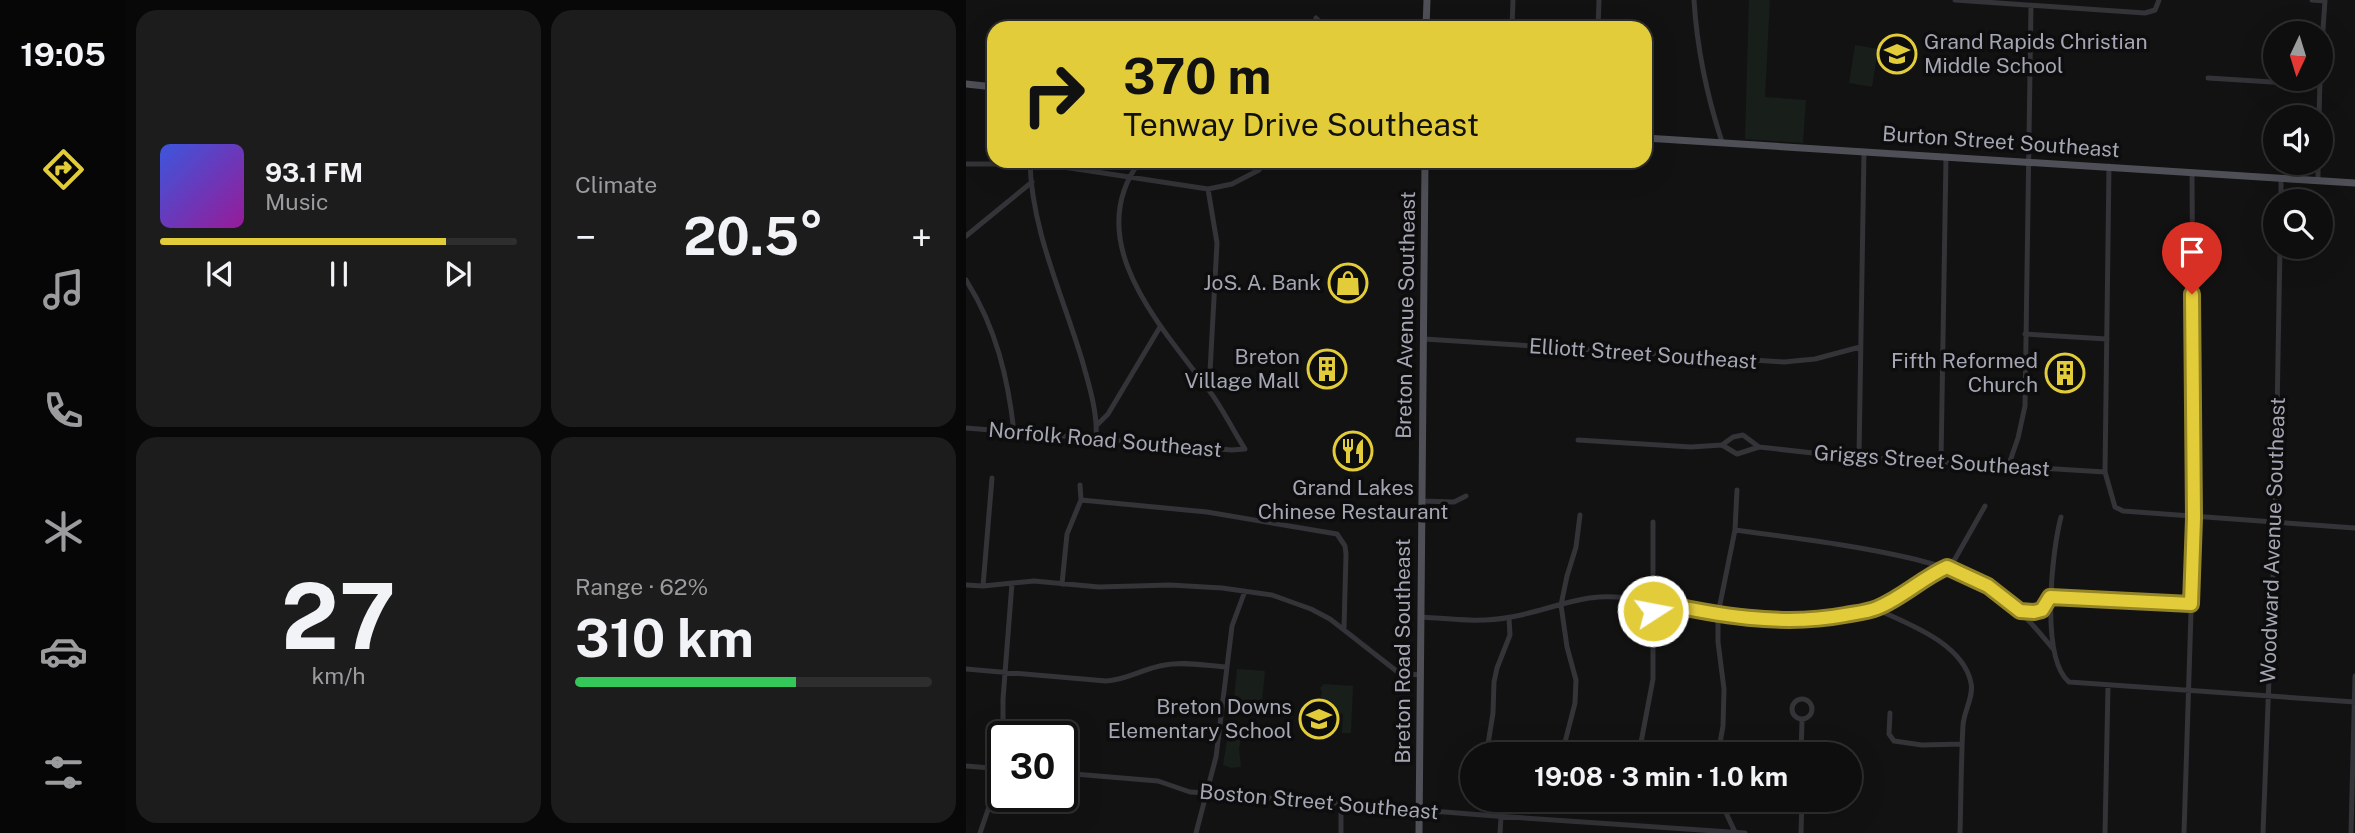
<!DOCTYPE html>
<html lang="en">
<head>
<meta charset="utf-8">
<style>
	:root { --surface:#0e0e0e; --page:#1c1c1c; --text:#f1f3f6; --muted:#9b9c9e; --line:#2e2e2e; --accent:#e3cc3a }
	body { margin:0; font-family:"Public Sans",sans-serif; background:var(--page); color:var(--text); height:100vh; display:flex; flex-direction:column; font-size:26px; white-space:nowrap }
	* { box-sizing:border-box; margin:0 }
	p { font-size:23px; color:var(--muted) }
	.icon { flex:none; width:38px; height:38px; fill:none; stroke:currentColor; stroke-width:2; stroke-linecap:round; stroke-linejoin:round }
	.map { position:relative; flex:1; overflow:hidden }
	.drawer { display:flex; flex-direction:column; gap:10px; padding:10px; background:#080808; width:840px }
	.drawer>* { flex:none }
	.top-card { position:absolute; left:21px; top:21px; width:665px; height:147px; border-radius:21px; box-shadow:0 7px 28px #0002,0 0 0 2px var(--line); background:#e3cc3a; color:#111; overflow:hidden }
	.needle { width:46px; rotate:184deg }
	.buttons { position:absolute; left:1297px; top:21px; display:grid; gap:14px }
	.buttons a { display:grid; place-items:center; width:70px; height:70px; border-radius:50%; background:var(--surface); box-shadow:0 7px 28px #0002,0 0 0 2px var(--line); font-size:35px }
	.speed { position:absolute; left:21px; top:721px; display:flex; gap:14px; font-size:35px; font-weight:700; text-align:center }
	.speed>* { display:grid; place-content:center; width:91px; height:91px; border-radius:50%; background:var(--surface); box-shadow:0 7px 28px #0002,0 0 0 2px var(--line); line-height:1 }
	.speed .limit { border:4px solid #111; border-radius:10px; background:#fff; color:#111 }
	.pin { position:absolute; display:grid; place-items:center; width:60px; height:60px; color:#fff; margin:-72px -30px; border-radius:50% 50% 50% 0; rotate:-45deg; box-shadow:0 0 7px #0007 }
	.pin .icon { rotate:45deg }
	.me { position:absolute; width:77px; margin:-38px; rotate:79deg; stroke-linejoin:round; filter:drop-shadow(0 0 5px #0008) }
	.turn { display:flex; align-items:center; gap:24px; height:147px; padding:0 21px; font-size:32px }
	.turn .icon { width:91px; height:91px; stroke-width:2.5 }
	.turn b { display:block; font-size:49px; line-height:60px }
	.big { font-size:52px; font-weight:700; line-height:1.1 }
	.drawer .card { flex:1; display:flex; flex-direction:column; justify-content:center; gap:10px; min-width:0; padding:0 24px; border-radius:21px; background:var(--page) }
	.drawer .dial { align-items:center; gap:0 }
	.dial b { font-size:91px; line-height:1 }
	.song { display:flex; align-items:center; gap:21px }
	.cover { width:84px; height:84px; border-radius:10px; background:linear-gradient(135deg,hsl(230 70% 55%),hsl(300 70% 35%)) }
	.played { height:7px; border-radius:4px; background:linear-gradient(90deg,var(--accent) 80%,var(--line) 80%) }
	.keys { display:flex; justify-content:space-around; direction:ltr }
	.heat { display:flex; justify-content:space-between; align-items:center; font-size:38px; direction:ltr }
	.charge { height:10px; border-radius:5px; background:linear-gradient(90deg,#34c759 62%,var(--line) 0) }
	.drawer .tiles { flex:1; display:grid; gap:10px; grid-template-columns:repeat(2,1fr) }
	.trip { position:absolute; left:494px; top:742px; width:402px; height:70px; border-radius:35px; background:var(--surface); box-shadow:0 7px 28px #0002,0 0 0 2px var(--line); font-weight:700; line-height:70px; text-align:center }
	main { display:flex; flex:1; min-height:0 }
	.tab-bar { display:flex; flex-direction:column; width:126px; justify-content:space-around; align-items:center; background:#060606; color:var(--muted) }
	.tab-bar .icon { width:49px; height:49px }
	.tab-bar .selected { color:var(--accent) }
	.tab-bar b { font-size:32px; color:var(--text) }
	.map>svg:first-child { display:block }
	.green { fill:#181e1a }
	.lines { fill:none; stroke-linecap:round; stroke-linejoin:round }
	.minor { stroke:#333338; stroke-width:5 }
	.major { stroke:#4f5057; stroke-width:7 }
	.route-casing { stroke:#948526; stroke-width:18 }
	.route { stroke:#e3cc3a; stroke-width:12 }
	.labels { text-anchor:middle; stroke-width:7; stroke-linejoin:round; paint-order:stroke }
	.poi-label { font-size:21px; fill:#a4a6b3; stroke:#0d0d0e; text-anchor:end }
	.street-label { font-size:21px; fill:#a4a6b3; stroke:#0d0d0e }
</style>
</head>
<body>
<main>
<nav class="tab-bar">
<b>19:05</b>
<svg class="icon selected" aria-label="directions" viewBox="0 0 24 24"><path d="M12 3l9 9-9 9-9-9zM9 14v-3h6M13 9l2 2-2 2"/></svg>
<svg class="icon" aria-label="music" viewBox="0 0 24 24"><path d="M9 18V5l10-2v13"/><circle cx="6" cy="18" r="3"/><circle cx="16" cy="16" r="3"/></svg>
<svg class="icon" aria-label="phone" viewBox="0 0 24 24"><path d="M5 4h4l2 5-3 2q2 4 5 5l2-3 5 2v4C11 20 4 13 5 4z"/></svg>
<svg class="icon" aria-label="climate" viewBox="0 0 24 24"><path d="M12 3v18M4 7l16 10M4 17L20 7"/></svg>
<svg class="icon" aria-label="car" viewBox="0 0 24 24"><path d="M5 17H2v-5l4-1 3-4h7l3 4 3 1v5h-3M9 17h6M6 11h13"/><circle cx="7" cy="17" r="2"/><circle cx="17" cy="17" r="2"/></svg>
<svg class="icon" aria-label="filters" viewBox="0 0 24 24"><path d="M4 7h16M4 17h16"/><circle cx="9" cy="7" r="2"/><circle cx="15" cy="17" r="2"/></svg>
</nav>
<section class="drawer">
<div class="tiles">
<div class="card">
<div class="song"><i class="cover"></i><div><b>93.1 FM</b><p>Music</p></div></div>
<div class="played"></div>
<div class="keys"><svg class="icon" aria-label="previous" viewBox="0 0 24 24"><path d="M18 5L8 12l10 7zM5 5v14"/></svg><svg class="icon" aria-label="pause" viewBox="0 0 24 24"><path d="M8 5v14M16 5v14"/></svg><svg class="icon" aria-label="next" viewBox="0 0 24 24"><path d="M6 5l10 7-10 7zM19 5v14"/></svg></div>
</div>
<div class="card"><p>Climate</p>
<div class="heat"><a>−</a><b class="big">20.5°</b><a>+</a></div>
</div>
<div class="card dial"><b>27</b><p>km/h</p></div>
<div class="card"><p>Range · 62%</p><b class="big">310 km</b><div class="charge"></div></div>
</div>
</section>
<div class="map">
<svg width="1389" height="833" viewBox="0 0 1389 833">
	<rect width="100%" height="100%" fill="#121213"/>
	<path class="green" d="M783,0H804L799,97L840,100L837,143L779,139Z
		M889,45L912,49L906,87L883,83Z
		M271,669L299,671L296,702L268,699Z
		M358,684L387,686L385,733H376L377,714L368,712L354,702L356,692L354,688Z
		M262,733H276L273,749L275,767L265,768L257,765Z"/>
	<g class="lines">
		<path class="minor" d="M728,0C731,49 741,96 756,142
			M989,0L1179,13L1189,10L1193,0
			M1346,0L1359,1
			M350,18L360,28
			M546,28L547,0
			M632,28L633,0
			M1354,73L1359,0
			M1242,78L1354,85
			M1353,117L1354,79
			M64,161C65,229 97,296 116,360C123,385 132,413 130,439
			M0,164H64L104,168L242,189L266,184L293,170
			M1143,166L1139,472L1149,507L1157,511L1389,528
			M1352,181V163
			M242,189L251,243L243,390
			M1315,201V178
			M0,236L66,182
			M0,280C30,327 42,378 48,432
			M1059,334L1141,339
			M458,339L818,362L849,359L894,347
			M131,425L142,414L194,327
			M0,428L266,450L279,449C266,429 256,407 242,389C195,326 114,241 174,161
			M612,440L725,447L756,445L767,437L777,435L793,447
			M756,445L771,454L793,447L874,456L1139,472
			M893,456L898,151
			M975,462L980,156
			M1042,467L1052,438L1059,406L1065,5
			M115,500L241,512L371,534L379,546L380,554L378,628
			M455,501L488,502L500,496
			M1095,517C1086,550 1074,658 1103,682L1389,702
			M769,530C829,538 889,545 948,559C974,566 1001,572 1023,586C1049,603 1069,627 1088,650
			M96,584L101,534L115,500L114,485
			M0,585L17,586L68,581L133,587L204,585L256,588L306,595L345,609L364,619L433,673L454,675
			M17,586L26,478
			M910,609C942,624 997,643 1005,683C1008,696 998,711 997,725C995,761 995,797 994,833
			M1054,611L1076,610L1084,597L1225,604
			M455,617C485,619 515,623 545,617C575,612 603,599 633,597C672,595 711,607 749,614C800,623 857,624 907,609C934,602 955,578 981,567L989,559L1019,506
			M543,618L544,635L531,668L528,682L527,713L522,744L525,752C538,755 570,748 586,747C616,745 651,748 680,754
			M0,669L140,681C161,680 178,668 199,665C218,661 240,666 260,667
			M826 709a10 10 0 1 1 20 0a10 10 0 1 1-20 0Z
			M924,713L923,734L928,741L956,745L996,744
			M37,737V699L46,583
			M598,746L609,703L610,680L601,647L595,605L601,576L610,547L614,515
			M673,753L687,679V522
			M752,754L757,726L758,689L752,642V614L769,530L771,490
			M835,754L836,720
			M0,766L37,769
			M96,773L192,781L224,792L241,793L529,816L779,833
			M754,800L769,832
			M14,833L36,769L37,747
			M230,833L250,757L266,626L279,591
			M375,833V804
			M534,833L535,817
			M835,833L836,800
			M1139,833L1142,686
			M1218,833L1228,518L1226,172
			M1297,833L1309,524L1314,247
			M1385,833L1389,676"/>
		<path class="major" d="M460,28L461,0
			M0,84L28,87
			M679,138L1389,183
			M453,833L459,161"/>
	</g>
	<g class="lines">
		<defs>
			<path id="route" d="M687,611L686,601C749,615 815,627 879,615C890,613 901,612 911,608C936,598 956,578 981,567L1022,586L1054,611L1068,612L1076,610L1084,597L1225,604L1228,518L1226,294"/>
		</defs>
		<use href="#route" class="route-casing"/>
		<use href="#route" class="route"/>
	</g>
	<defs>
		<symbol id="school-ring" viewBox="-11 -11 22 22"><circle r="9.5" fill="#0d0d0e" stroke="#e3cc3a" stroke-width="1.5"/><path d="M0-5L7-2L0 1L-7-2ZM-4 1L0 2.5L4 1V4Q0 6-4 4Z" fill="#e3cc3a"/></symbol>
		<symbol id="shop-ring" viewBox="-11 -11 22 22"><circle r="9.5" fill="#0d0d0e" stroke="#e3cc3a" stroke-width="1.5"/><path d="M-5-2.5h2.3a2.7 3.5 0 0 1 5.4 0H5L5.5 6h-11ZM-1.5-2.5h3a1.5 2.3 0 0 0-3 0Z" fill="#e3cc3a"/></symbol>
		<symbol id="building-ring" viewBox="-11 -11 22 22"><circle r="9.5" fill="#0d0d0e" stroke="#e3cc3a" stroke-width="1.5"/><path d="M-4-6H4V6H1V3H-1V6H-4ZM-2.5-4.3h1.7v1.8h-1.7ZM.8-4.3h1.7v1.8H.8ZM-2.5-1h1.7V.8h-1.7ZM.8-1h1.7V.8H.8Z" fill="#e3cc3a"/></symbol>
		<symbol id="restaurant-ring" viewBox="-11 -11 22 22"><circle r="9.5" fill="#0d0d0e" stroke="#e3cc3a" stroke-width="1.5"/><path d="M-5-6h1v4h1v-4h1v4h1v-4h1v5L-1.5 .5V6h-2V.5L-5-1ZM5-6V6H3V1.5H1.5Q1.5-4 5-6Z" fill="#e3cc3a"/></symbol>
	</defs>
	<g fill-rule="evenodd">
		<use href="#school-ring" x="909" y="32" width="44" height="44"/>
		<use href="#shop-ring" x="360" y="261" width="44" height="44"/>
		<use href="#building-ring" x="339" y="347" width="44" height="44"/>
		<use href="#building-ring" x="1077" y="351" width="44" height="44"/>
		<use href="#restaurant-ring" x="365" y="429" width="44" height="44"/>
		<use href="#school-ring" x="331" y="697" width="44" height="44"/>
	</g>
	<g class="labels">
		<g class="poi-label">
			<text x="958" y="49" text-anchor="start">Grand Rapids Christian<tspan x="958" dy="24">Middle School</tspan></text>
			<text x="355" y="290">JoS. A. Bank</text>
			<text x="334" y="364">Breton<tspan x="334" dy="24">Village Mall</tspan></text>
			<text x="1072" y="368">Fifth Reformed<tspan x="1072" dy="24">Church</tspan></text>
			<text x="387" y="495" text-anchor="middle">Grand Lakes<tspan x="387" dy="24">Chinese Restaurant</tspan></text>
			<text x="326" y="714">Breton Downs<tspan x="326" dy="24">Elementary School</tspan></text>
		</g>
		<g class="street-label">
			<text transform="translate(1035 142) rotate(4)" y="7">Burton Street Southeast</text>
			<text transform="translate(440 315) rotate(-89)" y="7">Breton Avenue Southeast</text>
			<text transform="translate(677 354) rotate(4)" y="7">Elliott Street Southeast</text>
			<text transform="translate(139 440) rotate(5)" y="7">Norfolk Road Southeast</text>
			<text transform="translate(966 461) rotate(4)" y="7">Griggs Street Southeast</text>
			<text transform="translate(1307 540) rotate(-88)" y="7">Woodward Avenue Southeast</text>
			<text transform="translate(437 651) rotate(-90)" y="7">Breton Road Southeast</text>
			<text transform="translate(353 802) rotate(5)" y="7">Boston Street Southeast</text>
		</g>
	</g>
</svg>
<div class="buttons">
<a><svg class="needle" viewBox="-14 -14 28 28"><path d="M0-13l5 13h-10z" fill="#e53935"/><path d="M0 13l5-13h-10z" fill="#9b9c9e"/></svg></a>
<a><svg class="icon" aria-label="sound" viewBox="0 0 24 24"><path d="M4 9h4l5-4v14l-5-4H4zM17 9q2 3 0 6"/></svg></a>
<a><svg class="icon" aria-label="search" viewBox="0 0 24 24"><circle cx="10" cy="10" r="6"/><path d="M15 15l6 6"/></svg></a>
</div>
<div class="speed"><div class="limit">30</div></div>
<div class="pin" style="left:1226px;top:294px;background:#d93025"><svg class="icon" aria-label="arrive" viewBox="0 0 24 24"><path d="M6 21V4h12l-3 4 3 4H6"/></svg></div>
<svg class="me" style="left:687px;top:611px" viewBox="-20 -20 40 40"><circle r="17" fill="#e3cc3a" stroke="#fff" stroke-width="3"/><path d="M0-11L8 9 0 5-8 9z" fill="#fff"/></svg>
<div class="trip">19:08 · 3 min · 1.0 km</div>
<div class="top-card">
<div class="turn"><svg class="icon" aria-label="right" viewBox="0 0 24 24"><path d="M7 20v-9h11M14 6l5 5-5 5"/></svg><div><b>370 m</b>Tenway Drive Southeast</div></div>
</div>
</div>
</main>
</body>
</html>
